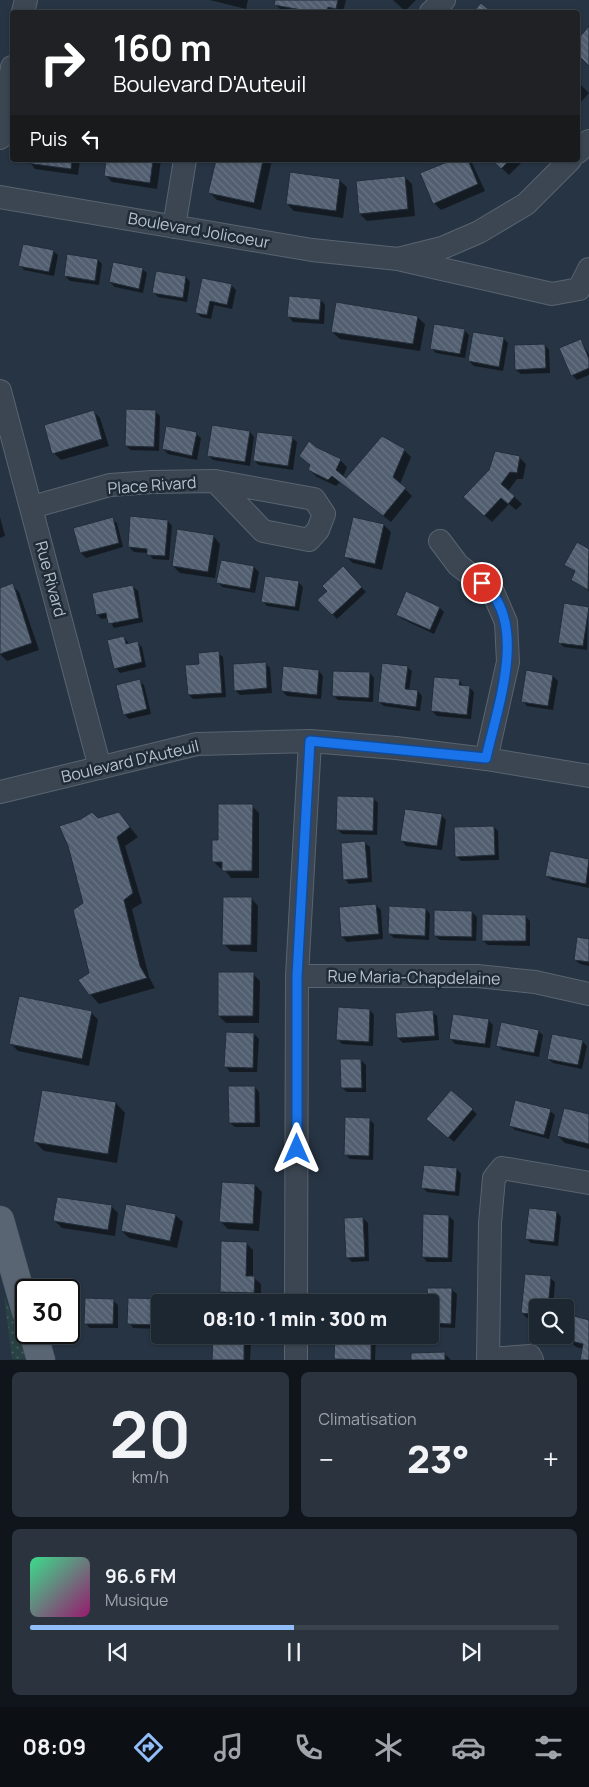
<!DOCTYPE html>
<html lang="fr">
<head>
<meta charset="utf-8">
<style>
	:root { --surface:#1d2732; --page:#2a333e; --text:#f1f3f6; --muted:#a0a5ac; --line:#3b444d; --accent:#91bef8 }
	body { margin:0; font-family:Manrope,sans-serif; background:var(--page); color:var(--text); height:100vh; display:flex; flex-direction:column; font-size:19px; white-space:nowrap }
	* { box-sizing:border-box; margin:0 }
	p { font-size:16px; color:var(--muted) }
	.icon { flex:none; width:28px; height:28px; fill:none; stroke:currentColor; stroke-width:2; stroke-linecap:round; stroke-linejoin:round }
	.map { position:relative; height:1360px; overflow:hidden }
	.drawer { display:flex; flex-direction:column; gap:12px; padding:12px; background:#10151c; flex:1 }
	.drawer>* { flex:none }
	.hud { position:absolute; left:10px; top:10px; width:570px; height:152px; border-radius:5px; box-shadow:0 1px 4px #0004,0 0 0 1px var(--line); background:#202124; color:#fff; overflow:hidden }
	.buttons { position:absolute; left:529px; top:1299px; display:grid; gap:10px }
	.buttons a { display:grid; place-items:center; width:45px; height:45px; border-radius:5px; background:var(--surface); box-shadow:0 1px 4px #0004,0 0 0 1px var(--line); font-size:25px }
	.speed { position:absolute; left:15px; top:1279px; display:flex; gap:10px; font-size:25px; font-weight:700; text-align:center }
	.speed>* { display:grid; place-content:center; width:65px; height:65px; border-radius:50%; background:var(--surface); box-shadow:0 1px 4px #0004,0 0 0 1px var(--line); line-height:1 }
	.speed .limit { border:2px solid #111; border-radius:8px; background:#fff; color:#111 }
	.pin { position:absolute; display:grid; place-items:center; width:42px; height:42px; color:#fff; margin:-21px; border:2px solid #fff; border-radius:50%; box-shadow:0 1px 5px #0007 }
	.me { position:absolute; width:55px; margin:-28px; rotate:0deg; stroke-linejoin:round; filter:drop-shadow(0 0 4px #0008) }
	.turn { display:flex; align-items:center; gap:18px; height:105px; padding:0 20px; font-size:22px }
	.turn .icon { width:65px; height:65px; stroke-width:2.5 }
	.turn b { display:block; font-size:35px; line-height:42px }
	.then { display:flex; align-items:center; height:48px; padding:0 20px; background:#0003; gap:10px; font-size:19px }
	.big { font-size:38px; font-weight:800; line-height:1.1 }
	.drawer .tile { flex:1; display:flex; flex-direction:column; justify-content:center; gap:8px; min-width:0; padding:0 18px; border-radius:8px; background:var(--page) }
	.drawer .dial { align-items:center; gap:0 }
	.dial b { font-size:65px; line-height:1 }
	.song { display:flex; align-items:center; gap:15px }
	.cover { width:60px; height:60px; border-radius:8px; background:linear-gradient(135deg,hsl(150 70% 55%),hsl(320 70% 35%)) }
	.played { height:5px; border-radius:2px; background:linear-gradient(90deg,var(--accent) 50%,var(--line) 50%) }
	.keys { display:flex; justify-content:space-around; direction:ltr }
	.heat { display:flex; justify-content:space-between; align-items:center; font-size:28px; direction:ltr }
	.drawer .tiles { flex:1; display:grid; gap:12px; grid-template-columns:1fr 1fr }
	.tile:last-child { grid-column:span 2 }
	.trip { position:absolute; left:151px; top:1294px; width:288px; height:50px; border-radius:5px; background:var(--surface); box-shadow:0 1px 4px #0004,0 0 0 1px var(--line); font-weight:800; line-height:50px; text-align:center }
	.tabs { display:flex; height:80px; justify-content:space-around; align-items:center; background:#0c1014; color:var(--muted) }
	.tabs .icon { width:35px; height:35px }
	.tabs .current { color:var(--accent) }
	.tabs b { font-size:22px; color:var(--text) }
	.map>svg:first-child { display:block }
	.grass { fill:url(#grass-dots) }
	.shadow { fill:#0007 }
	.building { fill:url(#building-back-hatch); stroke:#222d3a }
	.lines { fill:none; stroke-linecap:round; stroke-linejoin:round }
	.minor-casing { stroke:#596470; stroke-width:24 }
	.major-casing { stroke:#454f5c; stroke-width:29 }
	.minor { stroke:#3b4652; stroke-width:22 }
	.major { stroke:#596572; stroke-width:28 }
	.route-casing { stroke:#114b97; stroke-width:12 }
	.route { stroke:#1a73e8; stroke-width:9 }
	.labels { text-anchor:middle; stroke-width:5; stroke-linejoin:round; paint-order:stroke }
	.street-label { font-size:16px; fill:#b8c1cc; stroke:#202b38 }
</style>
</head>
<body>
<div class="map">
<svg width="589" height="1360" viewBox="0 0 589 1360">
	<defs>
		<pattern id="grass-dots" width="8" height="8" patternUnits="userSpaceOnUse" patternTransform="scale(1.25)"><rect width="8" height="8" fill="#294244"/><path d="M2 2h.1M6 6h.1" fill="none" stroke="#465c5e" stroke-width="1.8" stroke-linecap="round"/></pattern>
		<pattern id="building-back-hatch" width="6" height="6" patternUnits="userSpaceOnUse" patternTransform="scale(1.25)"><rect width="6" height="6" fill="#525f70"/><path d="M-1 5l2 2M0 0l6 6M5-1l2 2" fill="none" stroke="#697483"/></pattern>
	</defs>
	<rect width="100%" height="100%" fill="#273443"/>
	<path class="grass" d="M4,1296L29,1359H12Z"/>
	<path class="shadow" d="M210,0H248L246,9Z
		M276,0H346L343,12H287L282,11L275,4Z
		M393,0H416L405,11Z
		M578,82L589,93L578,105Z
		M28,160H80L78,175L35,169Z
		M107,160H161L157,189L112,182L105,175Z
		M217,160H272L261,210L217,200L210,193Z
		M455,160H470L472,163L485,191L441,210L434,203Z
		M493,160H524L509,175Z
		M405,177L412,184L415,216L367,221L360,214Z
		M339,180L347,187L343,218L294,211L287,204Z
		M53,251L58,255L54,276L24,270L20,265Z
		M98,260L102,264L99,285L70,281L65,276Z
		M142,269L147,273L143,293L115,287L110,282Z
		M186,277L190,282L187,302L158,297L154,292Z
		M203,280L231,285L236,290L232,309L214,305L211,319L201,317L196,312Z
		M321,300L325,305L324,324L293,322L289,317Z
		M417,317L425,324L420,351L340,339L332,332Z
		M464,330L469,335L465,358L436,353L431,348Z
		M503,338L508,343L503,371L474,366L469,361Z
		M580,340L589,354V375L577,380L572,375Z
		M545,345L549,350L550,373L521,374L516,370Z
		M93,411L100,418L109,446L61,460L54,453Z
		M155,411L160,416L159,451L131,450L126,446Z
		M250,432L254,437L250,466L213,460L208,455Z
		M196,434L201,438L197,460L168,454L163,449Z
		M292,438L297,442L293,470L259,465L254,461Z
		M316,448L340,460L347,467L343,477L346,480L404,450L411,457L400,484L412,496L391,522L340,482L336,486L317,477L309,470Z
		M519,457L526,464L523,479H517L508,491L522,504L516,510L509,504L492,522L472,504Z
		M0,517L5,536L0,538Z
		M112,519L117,523L123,547L86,558L81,553L74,529Z
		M168,521L172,526L169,560L153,559L148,553L134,552L129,547Z
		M384,525L391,532L382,570L353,563L345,556Z
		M213,536L220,544L215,578L180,573L173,566Z
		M578,544L589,551V591L572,580L576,573L566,565Z
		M254,567L259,572L255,593L222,587L218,582Z
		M343,568L366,592L337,619L319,600L329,591Z
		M298,582L303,587L299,611L267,606L263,601Z
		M12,585L19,592L39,650L7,661L0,654V589Z
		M133,587L138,591L143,622L114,628L108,618L101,619L97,614Z
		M440,608L444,612L434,634L402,619L397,614Z
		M588,608L587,650L564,647L559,642Z
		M124,637L129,644L137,642L142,647L146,667L120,673L116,668Z
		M218,653L223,657L226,697L193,699L189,695L200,665Z
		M266,664L270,668L272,693L240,695L235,690Z
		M407,667L412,671L409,690L418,691L422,696L420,711L384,706L379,702Z
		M319,671L323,676L321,699L287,696L282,691Z
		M370,673L374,678L373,702L338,700L333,696Z
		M553,676L558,681L553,710L527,706L523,701Z
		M459,680L464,687H469L474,692L471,719L437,716L432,711Z
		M139,681L144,685L151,714L129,719L124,714Z
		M373,798L378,803L377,835L342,834L337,829Z
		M252,806L259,813V878H231L223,868H220L213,861L219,841Z
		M119,814L138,837L125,846L142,903L132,909L149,977L155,988L99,1004L90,994L91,973L85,904L99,819Z
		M441,815L446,820L442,850L406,846L402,841Z
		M494,827L498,831L499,860L461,861L456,856Z
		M365,843L370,847L372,882L349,884L345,879Z
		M551,853L589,860V888L552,880L547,876Z
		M251,898L258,906L257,952L231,951L224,944Z
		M376,905L381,910L383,939L347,942L342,937Z
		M426,909L430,914L429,940L394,938L389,934Z
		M472,912L477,917L476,941L440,940L435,936Z
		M525,916L530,921V946L488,945L483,941Z
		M589,940V966L580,964L575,960Z
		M253,974L260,981L259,1023H226L219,1016Z
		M370,1010L374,1015L373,1046L342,1044L338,1040Z
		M91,1012L98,1020L89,1066L18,1051L11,1044Z
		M432,1012L437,1016L439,1040L403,1043L398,1038Z
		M488,1020L493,1025L490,1048L455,1044L451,1039Z
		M538,1031L543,1035L539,1057L502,1050L498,1045Z
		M254,1034L259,1039L257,1072H230L226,1067Z
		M582,1041L587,1046L582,1069L553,1063L548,1059Z
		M361,1060L366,1065V1092H347L342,1088Z
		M255,1087L259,1092L260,1127H235L230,1123Z
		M451,1091L477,1114L454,1142L433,1123Z
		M116,1103L125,1113L117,1163L44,1151L35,1142Z
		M550,1111L555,1115L549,1139L515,1130L510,1125Z
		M589,1116V1149L565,1143L558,1136Z
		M370,1120L374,1124L373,1160L350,1159L345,1154Z
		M457,1169L461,1174L459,1196L427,1192L422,1187Z
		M255,1185L262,1192L259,1231L228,1229L221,1222Z
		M111,1206L118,1213L115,1236L62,1228L55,1221Z
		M557,1212L561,1217L558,1246L531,1243L526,1238Z
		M175,1215L183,1222L177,1248L129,1238L122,1231Z
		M449,1216L454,1221L452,1262H427L423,1257Z
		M363,1218L368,1223L369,1261L352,1262L347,1257Z
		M246,1243L253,1250V1277L261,1284V1300L228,1299L221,1292Z
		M550,1278L555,1282L553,1308H538V1319L527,1318L522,1313Z
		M428,1289L452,1290L457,1294L455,1328L432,1327L430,1325Z
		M130,1299L168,1301L170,1302H160V1329L133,1328L129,1323Z
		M113,1300L118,1305V1328H90L86,1324Z
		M589,1321V1360L584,1349L576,1347L569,1340Z
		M227,1335H258V1343H251L250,1360H214Z
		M336,1335H376L375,1360H337Z
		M444,1353L451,1360H412Z"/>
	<path class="building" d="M275,0H338L336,9L328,7L327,12H313L274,5Z
		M481,3L492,12H473Z
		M589,26V66L578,55V39Z
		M27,160H72L71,169L26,163Z
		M106,160H153L150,183L104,176Z
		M216,160H263L254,203L208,193Z
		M452,160H468L478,184L433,204L420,173Z
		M492,160H510L501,169Z
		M290,172L340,179L336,211L286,204Z
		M405,176L408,209L359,214L356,181Z
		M23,244L54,250L49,272L18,266Z
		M67,254L98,259L95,281L64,276Z
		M113,262L143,268L139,289L109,282Z
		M156,271L186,276L183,298L152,293Z
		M202,278L232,284L227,305L210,301L207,315L195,313Z
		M289,296L321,299L319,320L287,317Z
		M336,302L418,316L413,344L331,332Z
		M434,324L465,329L460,354L430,349Z
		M473,332L504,337L499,367L468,361Z
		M581,339L589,359V368L571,376L559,348Z
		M545,344L546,368L515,370L514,345Z
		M126,409L156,410L154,447L125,446Z
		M94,410L102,439L52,454L44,425Z
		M212,425L250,431L245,462L207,456Z
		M166,426L197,432L192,456L162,449Z
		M257,432L293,436L288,466L253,461Z
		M382,436L405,449L393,477L406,488L383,516L332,476L328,480L308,470L310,465L299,456L309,441L316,447L341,459L336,470L346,478Z
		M495,451L520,456L517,473L510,472L501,484L515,496L508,504L501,498L484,516L463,497L489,470Z
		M130,516L168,520L165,556L147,555V549L128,547Z
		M113,517L119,543L80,553L73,528Z
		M353,517L384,524L375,564L344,557Z
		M177,529L214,535L208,572L172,566Z
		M577,542L589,549L588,590L571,580L575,571L564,565Z
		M221,560L254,566L250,589L216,583Z
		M343,566L362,587L332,615L317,600L327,591L322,586Z
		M265,576L299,581L295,607L261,602Z
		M13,583L32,643L0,654V588Z
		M133,585L139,618L108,624L106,613L96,615L92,593Z
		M406,591L440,607L430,630L396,615Z
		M564,603L589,607L583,646L558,643Z
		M124,636L126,644L138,641L142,662L114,669L107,640Z
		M219,651L222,693L188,695L185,665L199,664L198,653Z
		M266,662L267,688L234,691L233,664Z
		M382,663L408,666L405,689L418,690L416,707L378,702Z
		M283,666L319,670L317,695L281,691Z
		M526,670L553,675L548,706L521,702Z
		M333,671L370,672L369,698L332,696Z
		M434,677L460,679L459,685L470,686L467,715L431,711Z
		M140,679L147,709L123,715L116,685Z
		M337,796L374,797L373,831L336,830Z
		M218,804H253L252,871H222V862H212V840H218Z
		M405,809L442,814L437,846L400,841Z
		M92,812L98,818L119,812L130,827L117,837L133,893L124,900L140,966L147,978L89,995L78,980L89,973L73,910L83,903L68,846L59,826L81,819Z
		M494,826L495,855L455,857L454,827Z
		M365,841L368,878L343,880L341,843Z
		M550,851L589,859L586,884L545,876Z
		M223,897H252L251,945H222Z
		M376,904L379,934L341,937L339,907Z
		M389,906L426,908L425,936L388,934Z
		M434,910L472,911V937L434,936Z
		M482,914L526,915V941H482Z
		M577,937L589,939V962L574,960Z
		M218,972H254L253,1016H218Z
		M19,996L92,1011L82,1059L9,1044Z
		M338,1007L370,1009L369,1042L336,1040Z
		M433,1010L435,1036L397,1038L395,1013Z
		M453,1014L489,1019L485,1044L449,1039Z
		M501,1022L539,1030L534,1053L496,1046Z
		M226,1032L254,1033L253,1068L224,1067Z
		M552,1034L583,1040L578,1065L547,1059Z
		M340,1059H361L362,1088H341Z
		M228,1086H255V1123H229Z
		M42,1090L116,1102L108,1154L33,1142Z
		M451,1090L473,1109L448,1138L426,1119Z
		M515,1100L551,1109L544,1135L509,1126Z
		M564,1108L589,1114V1144L557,1136Z
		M345,1117L370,1118L369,1156L344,1155Z
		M424,1165L457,1168L455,1192L421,1188Z
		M222,1182L255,1184L253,1224L219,1222Z
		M57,1197L112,1205L108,1230L53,1221Z
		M126,1204L176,1214L170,1241L121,1231Z
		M529,1208L557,1211L554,1242L525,1239Z
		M423,1214L449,1215L448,1258L422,1257Z
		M363,1217L365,1257L346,1258L344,1218Z
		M221,1241L247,1242L246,1276H255L254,1293L220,1292Z
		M525,1274L551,1276L548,1308H538V1315L521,1313Z
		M427,1288H452L451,1324L430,1323Z
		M85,1298L114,1299L113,1324H84Z
		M128,1298L169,1299V1302H160V1325L127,1324Z
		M574,1316L589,1320V1360H580L583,1344L568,1340Z
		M251,1335L244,1336V1360H212L213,1336Z
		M335,1335H371V1360L334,1359Z
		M445,1352V1360H411V1353Z"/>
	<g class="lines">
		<defs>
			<path id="minor" d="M23,12L26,0
				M431,12L444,0
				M0,138L12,67
				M578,152L589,141
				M0,197L312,250L398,259L442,248L479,232L526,204L570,160
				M174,227L185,160
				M402,260L552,294L579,289L589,269
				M0,391L100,768
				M32,507L110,485L152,482L215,481L314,499L324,514L318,530L309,540L263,531L215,481
				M440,541L458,565L493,592L506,622L508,662L486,759
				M0,792L197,744L310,741L396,748L486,759L589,776
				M297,976H477L535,982L589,994
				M296,1302L297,976L310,741
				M488,1359L530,1356L532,1360
				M296,1360V1335
				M488,1360L490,1223L494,1178L502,1168L589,1183"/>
			<path id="major" d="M0,1220L26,1312
				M33,1332L41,1360"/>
		</defs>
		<use href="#minor" class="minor-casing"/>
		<use href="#major" class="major-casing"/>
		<use href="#minor" class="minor"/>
		<use href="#major" class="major"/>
	</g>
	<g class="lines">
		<defs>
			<path id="route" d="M297,1149V976L310,741L486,758C497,708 530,621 482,583"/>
		</defs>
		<use href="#route" class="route-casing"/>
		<use href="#route" class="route"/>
	</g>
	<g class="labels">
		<g class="street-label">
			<text transform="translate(199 230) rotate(10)" y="6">Boulevard Jolicoeur</text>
			<text transform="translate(152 485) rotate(-4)" y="6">Place Rivard</text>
			<text transform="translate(51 579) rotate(75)" y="6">Rue Rivard</text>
			<text transform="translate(130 761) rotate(-13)" y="6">Boulevard D'Auteuil</text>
			<text transform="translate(414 977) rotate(1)" y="6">Rue Maria-Chapdelaine</text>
		</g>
	</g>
</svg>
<div class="buttons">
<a><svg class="icon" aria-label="search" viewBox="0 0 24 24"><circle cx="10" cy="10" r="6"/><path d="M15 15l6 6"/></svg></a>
</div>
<div class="speed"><div class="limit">30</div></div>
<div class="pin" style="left:482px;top:583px;background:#d93025"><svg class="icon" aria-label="arrive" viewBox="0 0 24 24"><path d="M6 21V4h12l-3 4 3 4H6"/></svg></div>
<svg class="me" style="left:297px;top:1149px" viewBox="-20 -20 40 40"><path d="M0-17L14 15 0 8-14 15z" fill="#1a73e8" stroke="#fff" stroke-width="4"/></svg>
<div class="trip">08:10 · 1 min · 300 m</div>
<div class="hud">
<div class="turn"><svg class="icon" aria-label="right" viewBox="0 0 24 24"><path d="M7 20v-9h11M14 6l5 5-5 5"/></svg><div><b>160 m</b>Boulevard D'Auteuil</div></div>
<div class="then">Puis<svg class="icon" aria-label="left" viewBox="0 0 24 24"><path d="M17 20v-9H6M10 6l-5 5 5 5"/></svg></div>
</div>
</div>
<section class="drawer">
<div class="tiles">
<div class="tile dial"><b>20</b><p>km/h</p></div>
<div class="tile"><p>Climatisation</p>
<div class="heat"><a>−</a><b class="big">23°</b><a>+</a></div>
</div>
<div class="tile">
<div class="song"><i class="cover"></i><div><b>96.6 FM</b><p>Musique</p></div></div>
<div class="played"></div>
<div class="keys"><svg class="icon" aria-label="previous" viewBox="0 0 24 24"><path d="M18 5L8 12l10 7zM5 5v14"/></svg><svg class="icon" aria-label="pause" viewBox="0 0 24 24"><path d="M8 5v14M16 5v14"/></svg><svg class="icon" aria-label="next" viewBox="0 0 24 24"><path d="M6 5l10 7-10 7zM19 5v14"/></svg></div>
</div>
</div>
</section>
<nav class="tabs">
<b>08:09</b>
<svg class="icon current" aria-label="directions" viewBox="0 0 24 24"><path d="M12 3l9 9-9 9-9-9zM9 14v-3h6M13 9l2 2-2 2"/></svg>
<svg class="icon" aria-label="music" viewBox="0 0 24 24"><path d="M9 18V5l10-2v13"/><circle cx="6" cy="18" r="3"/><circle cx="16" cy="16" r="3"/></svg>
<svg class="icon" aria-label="phone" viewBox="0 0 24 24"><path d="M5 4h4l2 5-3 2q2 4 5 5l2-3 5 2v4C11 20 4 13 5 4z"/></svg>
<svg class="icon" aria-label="climate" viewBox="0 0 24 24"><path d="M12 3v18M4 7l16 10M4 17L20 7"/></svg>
<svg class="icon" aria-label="car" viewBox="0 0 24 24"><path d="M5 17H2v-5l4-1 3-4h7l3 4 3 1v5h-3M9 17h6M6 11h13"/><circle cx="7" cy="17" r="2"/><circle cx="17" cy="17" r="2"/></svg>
<svg class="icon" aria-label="filters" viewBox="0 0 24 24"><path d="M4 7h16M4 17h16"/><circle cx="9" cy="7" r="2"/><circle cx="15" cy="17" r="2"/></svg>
</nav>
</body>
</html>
